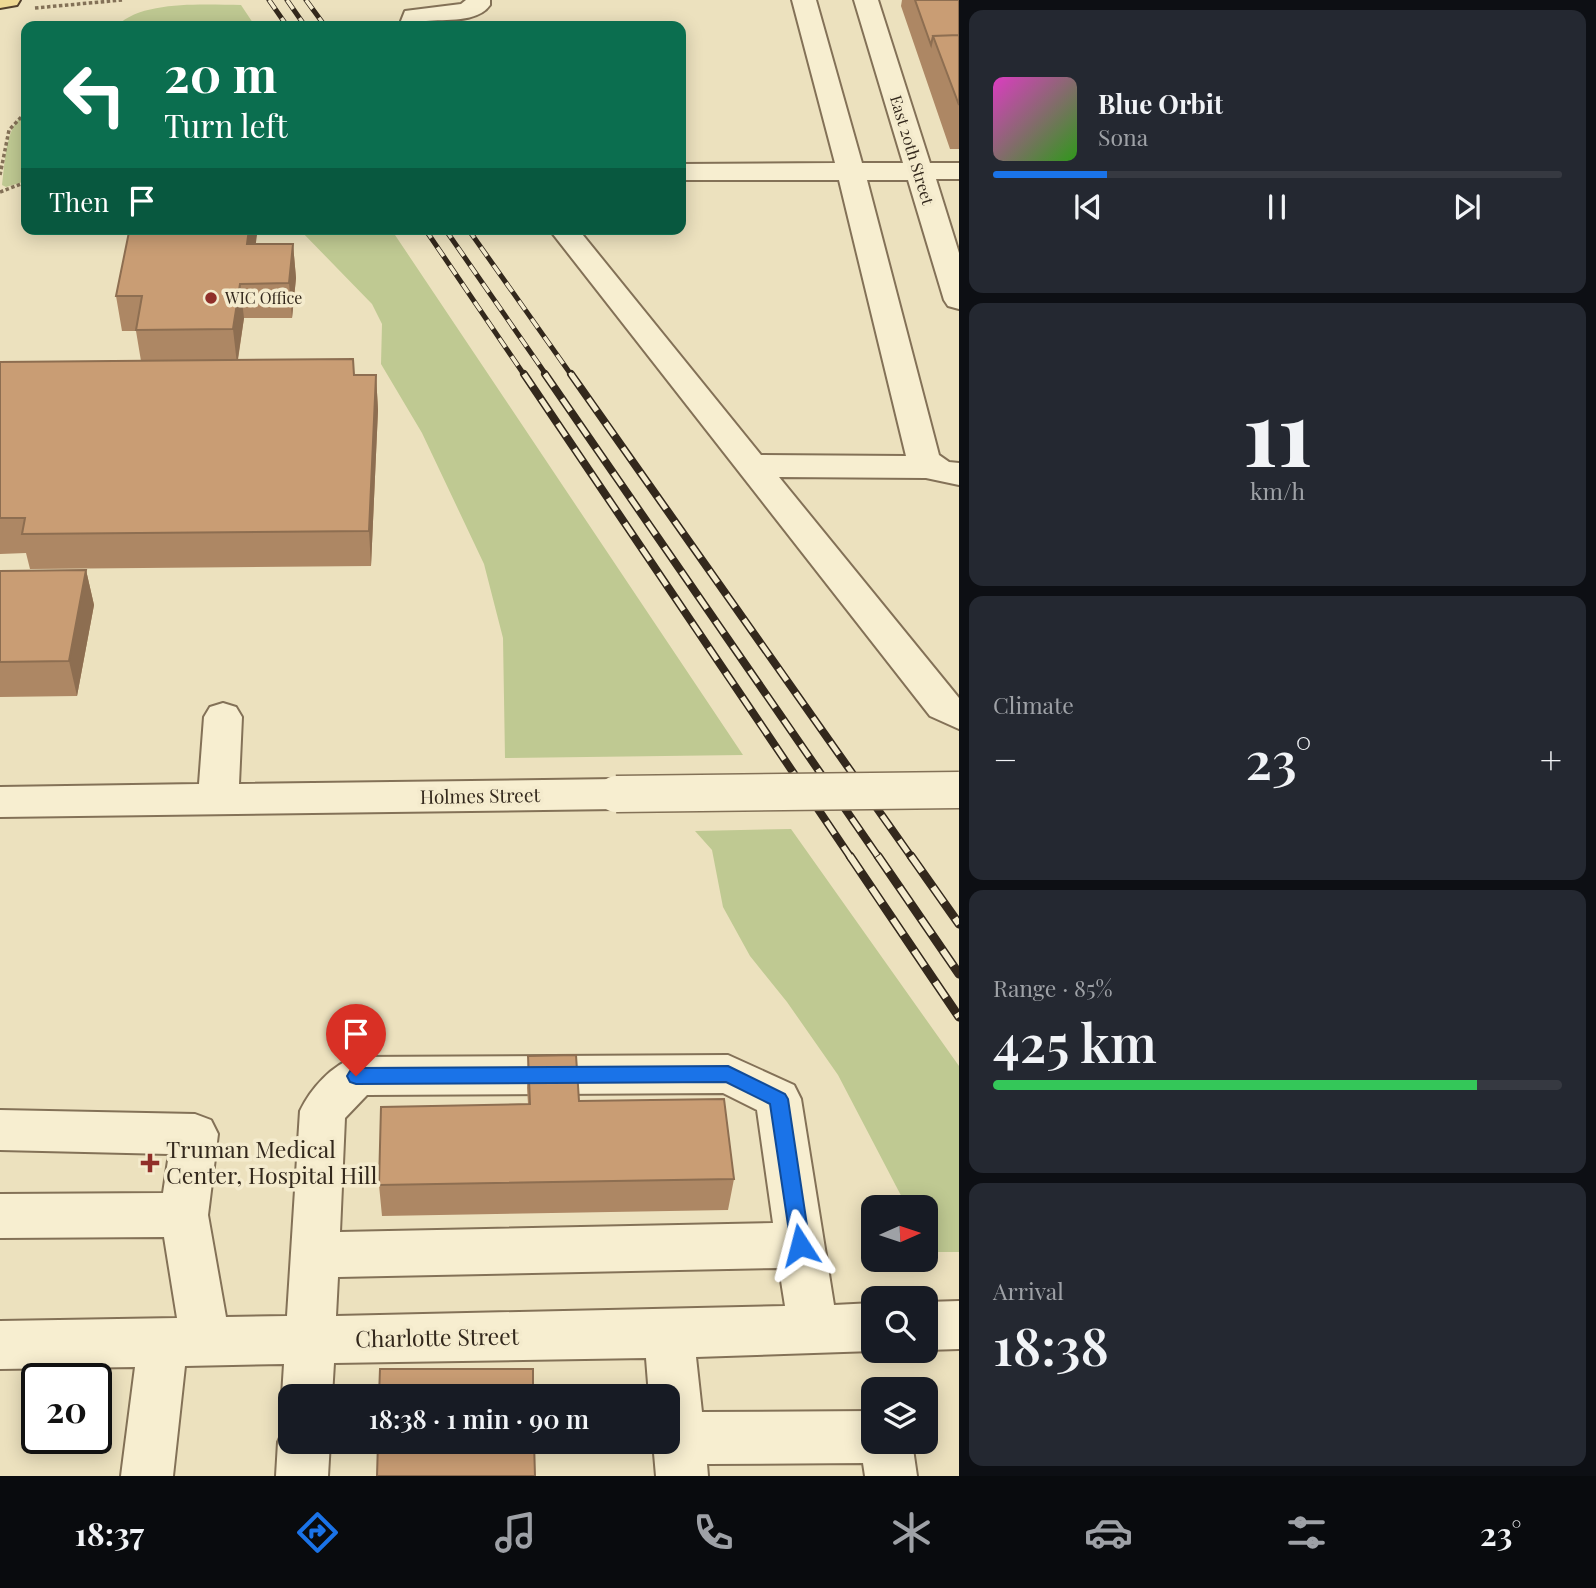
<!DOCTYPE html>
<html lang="en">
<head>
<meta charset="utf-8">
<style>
	:root { --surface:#171b24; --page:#242831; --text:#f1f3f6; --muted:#9ea1a6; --line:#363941; --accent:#1a73e8 }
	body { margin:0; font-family:"Playfair Display",serif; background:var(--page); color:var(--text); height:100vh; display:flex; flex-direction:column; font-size:26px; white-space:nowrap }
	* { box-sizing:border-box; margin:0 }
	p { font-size:23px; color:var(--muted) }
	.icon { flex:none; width:38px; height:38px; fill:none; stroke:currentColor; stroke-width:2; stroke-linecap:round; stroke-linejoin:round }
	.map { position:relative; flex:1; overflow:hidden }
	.side { display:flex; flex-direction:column; gap:10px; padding:10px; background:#0d0f14; width:637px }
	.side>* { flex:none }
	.top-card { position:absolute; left:21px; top:21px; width:665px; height:214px; border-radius:14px; box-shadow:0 4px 18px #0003; background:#0b6e4f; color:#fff; overflow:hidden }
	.needle { width:46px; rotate:87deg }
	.tools { position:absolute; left:861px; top:1195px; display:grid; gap:14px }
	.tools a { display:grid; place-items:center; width:77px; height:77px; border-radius:14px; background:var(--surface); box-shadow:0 4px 18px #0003; font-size:35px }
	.speed { position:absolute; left:21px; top:1363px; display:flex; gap:14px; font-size:35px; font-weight:700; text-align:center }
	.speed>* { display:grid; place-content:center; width:91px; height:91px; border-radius:50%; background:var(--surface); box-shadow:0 4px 18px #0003; line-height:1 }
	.speed .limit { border:4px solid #111; border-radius:10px; background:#fff; color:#111 }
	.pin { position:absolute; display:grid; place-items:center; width:60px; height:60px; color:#fff; margin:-72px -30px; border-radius:50% 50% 50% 0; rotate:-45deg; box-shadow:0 0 7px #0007 }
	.pin .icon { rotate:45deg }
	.me { position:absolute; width:77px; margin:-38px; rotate:351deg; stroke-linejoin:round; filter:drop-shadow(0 0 5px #0008) }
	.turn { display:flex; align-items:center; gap:24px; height:147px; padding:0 28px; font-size:32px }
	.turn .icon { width:91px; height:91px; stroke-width:2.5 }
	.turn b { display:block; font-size:49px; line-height:60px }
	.then { display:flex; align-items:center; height:66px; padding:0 28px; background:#0003; gap:14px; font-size:26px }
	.big { font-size:52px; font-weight:600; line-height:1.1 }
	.side .tile { flex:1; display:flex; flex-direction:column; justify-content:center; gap:10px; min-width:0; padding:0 24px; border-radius:14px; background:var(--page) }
	.side .dial { align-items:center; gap:0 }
	.dial b { font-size:91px; line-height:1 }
	.song { display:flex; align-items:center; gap:21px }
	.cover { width:84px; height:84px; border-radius:10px; background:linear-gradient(135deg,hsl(310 70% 55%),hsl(110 70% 35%)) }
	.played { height:7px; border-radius:4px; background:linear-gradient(90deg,var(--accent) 20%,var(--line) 20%) }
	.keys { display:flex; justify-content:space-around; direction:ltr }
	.heat { display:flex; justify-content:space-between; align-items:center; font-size:38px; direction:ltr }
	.charge { height:10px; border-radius:5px; background:linear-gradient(90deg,#34c759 85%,var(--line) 0) }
	.trip { position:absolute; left:278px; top:1384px; width:402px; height:70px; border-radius:14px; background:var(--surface); box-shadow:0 4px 18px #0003; font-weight:600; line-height:70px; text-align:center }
	.dock { display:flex; height:112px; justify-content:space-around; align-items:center; background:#090b0e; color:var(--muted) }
	.dock .icon { width:49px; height:49px }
	.dock .active { color:var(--accent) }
	.dock b { font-size:32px; color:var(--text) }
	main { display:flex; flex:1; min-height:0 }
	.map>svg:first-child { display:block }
	.green { fill:#bfc992 }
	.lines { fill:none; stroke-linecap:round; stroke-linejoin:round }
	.minor-casing { stroke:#837157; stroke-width:4 }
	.major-casing { stroke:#513f2c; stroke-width:4 }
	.path { stroke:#837157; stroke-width:3.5; stroke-dasharray:3.5 2.5; stroke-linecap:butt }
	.minor { fill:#f7eed0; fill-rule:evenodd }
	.major { fill:#efd995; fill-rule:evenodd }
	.rail-far2-casing { stroke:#33281c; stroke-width:5 }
	.rail-far1-casing { stroke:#33281c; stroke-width:8 }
	.rail-casing { stroke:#33281c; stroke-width:9 }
	.rail-far2 { stroke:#f4ebcd; stroke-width:3.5; stroke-dasharray:11; stroke-linecap:butt }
	.rail-far1 { stroke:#f4ebcd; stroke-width:5; stroke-dasharray:15; stroke-linecap:butt }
	.rail { stroke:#f4ebcd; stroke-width:6; stroke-dasharray:19; stroke-linecap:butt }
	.minor-bridge-casing { stroke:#837157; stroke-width:39; stroke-linecap:butt }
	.minor-bridge { stroke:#f7eed0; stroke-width:36 }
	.wall { fill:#ad8764 }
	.shaded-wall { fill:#8d6e51 }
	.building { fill:#c99d74; stroke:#8d6e51; stroke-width:2 }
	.route { fill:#1a73e8; stroke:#114b97; stroke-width:2 }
	.poi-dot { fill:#902f29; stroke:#f4ebcd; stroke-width:2.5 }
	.labels { text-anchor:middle; stroke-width:7; stroke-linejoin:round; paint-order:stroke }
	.far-street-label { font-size:16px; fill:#33281c; stroke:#f4ebcd }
	.far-poi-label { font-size:16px; fill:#33281c; stroke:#f4ebcd; text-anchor:start }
	.street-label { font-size:19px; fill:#33281c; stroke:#f4ebcd }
	.near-poi-label { font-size:23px; fill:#33281c; stroke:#f4ebcd; text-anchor:start }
	.near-street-label { font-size:23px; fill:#33281c; stroke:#f4ebcd }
</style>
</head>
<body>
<main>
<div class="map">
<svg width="959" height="1476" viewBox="0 0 959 1476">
	<rect width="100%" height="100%" fill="#ece1be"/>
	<path class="green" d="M241,5L255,26H117C143,0 204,5 241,5Z
		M26,114V181L6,187L2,185C5,165 5,123 26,114Z
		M299,229H391L743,755L505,758L503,638L484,564L422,433L381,364L382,324L372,304Z
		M791,829L959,1066V1252H933L926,1240V1208L907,1207L838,1075L787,1002L750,956L723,907L712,850L695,831Z"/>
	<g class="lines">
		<defs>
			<path id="minor" d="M466,0H490V5C478,23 445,19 426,21L424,26H399L405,11L461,4Z
				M792,0H816L862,163H903L854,0H878L930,163H959V179H936L959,253V309L948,306L944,300L908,180H867L939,455L949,462L959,463V485L926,478L779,477L959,698V729L930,716L549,229H578L761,455L906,456L839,180H681V164L835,163Z
				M223,703L236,707L242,717L239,784L616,779L630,783L636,794L630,805L616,809L0,817V787L199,784L204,717L210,707Z
				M728,1055L794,1085L801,1099L834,1305L873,1303V1351L696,1357L702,1412L873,1411V1442H912L917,1476H865L863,1463L707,1464L708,1476H656L653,1442H668V1396H649L646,1358L334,1363L332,1396H290V1414L282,1396L284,1364L185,1366L173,1476H121L135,1367L0,1369V1321L177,1318L164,1237L0,1238V1194L163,1193L169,1154L0,1150V1110L195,1114L211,1120L218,1134L208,1215L226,1317L287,1316L300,1111C311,1088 332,1065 356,1057ZM723,1093L757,1110L773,1223L340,1232L345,1118L367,1095ZM779,1268L785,1306L336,1316L338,1277Z
				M959,1301V1349L926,1350V1302Z
				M290,1422V1442H330L328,1476H276L278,1442L286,1424Z"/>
			<path id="major" d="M0,0H20L17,5L0,8Z"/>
		</defs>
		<use href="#minor" class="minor-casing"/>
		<use href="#major" class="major-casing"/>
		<path class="path" d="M35,8L122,0
			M0,175L9,130L26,112
			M0,192L26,182"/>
		<use href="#minor" class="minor"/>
		<use href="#major" class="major"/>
		<defs>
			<path id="rail-far2" d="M269,0L287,26
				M287,0L305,26
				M306,0L325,26
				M425,229L525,376
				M445,229L547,376
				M468,229L572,376"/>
			<path id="rail-far1" d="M524,374L851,858
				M545,374L879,858
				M571,374L912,858"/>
			<path id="rail" d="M850,856L959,1017
				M878,856L959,974
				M911,856L959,924"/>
		</defs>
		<use href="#rail-far2" class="rail-far2-casing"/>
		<use href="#rail-far1" class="rail-far1-casing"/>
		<use href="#rail" class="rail-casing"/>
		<use href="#rail-far2" class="rail-far2"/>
		<use href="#rail-far1" class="rail-far1"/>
		<use href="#rail" class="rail"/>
		<defs>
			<path id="minor-bridge" d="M616,794L959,790"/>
		</defs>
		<use href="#minor-bridge" class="minor-bridge-casing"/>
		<use href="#minor-bridge" class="minor-bridge"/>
	</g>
	<path class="wall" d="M902,0H959V149H950L901,6Z
		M154,229H256L255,244H293L296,278L292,318H244L238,360L353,359L354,375H376L378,410L371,566L30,569L26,553L0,554V362L141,361L136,331H122L116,296L153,232Z
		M86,570L94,605L77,696L0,697V571Z
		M528,1056L579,1101L734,1179L728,1210L382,1216L379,1185L528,1104L527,1088Z"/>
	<path class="shaded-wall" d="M249,229H256L257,235L251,278L247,244Z
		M293,244L296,278L292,318L289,283Z
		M240,284L244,318L237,364L233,329Z
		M376,375L378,410L371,566L369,531Z
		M86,570L94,605L77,696L69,661Z"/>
	<path class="building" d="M915,0H959V35L933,36L931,45Z
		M959,35V105L933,36Z
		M154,229H249L247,244H293L289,283L240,284L233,329L136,330L142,296H116L129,232H153Z
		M353,359L354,375H376L369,531L22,534L25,518H0V362Z
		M86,570L69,661L0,662V571Z
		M576,1055L579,1101L724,1099L734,1179L379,1185L381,1107L530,1104L528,1056Z
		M380,1369H533V1396H379Z
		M378,1442H534L535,1476H377Z"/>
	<path class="route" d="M728,1066L785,1094L788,1099L810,1245L807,1252L800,1255L793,1252L791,1245L770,1104L726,1082L356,1084L350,1082L347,1076L350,1071L356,1068Z"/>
	<g class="poi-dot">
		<circle cx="211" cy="298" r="7"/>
		<path d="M146.5 1152.5h7v7h7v7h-7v7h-7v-7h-7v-7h7z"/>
	</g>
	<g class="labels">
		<g class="far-street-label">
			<text transform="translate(912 150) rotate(73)" y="6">East 20th Street</text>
		</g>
		<g class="far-poi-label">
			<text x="225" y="304">WIC Office</text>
		</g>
		<g class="street-label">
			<text transform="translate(480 796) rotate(-1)" y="7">Holmes Street</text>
		</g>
		<g class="near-poi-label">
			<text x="166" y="1158">Truman Medical<tspan x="166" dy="26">Center, Hospital Hill</tspan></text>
		</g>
		<g class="near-street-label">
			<text transform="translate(437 1338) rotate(-1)" y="8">Charlotte Street</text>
		</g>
	</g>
</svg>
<div class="tools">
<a><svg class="needle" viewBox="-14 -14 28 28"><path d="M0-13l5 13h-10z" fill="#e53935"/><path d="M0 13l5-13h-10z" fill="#9ea1a6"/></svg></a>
<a><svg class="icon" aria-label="search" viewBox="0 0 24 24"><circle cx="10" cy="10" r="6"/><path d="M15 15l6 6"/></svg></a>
<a><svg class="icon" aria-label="layers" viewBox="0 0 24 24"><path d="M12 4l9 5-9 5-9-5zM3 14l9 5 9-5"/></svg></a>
</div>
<div class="speed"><div class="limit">20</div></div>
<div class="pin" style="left:356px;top:1076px;background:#d93025"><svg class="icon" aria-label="arrive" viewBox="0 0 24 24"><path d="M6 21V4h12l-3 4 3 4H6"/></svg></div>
<svg class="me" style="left:800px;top:1245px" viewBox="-20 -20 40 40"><path d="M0-17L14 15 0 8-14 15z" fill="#1a73e8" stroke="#fff" stroke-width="4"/></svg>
<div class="trip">18:38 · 1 min · 90 m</div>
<div class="top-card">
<div class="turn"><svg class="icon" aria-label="left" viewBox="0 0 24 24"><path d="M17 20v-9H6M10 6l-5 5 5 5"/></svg><div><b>20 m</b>Turn left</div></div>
<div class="then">Then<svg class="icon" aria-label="arrive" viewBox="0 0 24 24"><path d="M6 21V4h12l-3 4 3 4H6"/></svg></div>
</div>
</div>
<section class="side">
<div class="tile">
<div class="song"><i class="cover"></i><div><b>Blue Orbit</b><p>Sona</p></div></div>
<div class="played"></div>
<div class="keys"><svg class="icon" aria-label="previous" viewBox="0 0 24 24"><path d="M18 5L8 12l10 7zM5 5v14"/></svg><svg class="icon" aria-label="pause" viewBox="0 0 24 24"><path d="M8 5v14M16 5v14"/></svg><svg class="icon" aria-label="next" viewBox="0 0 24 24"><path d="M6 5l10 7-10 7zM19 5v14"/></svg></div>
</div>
<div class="tile dial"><b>11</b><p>km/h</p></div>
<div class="tile"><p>Climate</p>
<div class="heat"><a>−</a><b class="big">23°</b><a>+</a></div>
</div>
<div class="tile"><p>Range · 85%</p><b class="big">425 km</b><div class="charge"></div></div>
<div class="tile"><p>Arrival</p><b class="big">18:38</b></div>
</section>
</main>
<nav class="dock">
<b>18:37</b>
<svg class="icon active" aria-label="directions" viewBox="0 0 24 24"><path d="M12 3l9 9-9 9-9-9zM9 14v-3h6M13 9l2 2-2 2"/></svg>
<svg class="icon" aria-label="music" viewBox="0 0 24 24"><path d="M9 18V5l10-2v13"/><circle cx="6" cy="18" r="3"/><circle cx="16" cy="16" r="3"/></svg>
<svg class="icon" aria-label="phone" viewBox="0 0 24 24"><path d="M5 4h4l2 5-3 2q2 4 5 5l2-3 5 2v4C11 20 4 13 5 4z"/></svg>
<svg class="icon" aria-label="climate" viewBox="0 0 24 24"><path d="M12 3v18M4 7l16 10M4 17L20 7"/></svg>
<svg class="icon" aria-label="car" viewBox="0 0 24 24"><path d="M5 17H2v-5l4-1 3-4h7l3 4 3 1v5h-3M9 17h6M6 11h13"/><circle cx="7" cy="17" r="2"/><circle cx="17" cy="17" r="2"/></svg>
<svg class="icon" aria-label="filters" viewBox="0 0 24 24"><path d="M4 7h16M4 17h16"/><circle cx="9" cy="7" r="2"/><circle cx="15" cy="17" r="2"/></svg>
<b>23°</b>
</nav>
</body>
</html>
